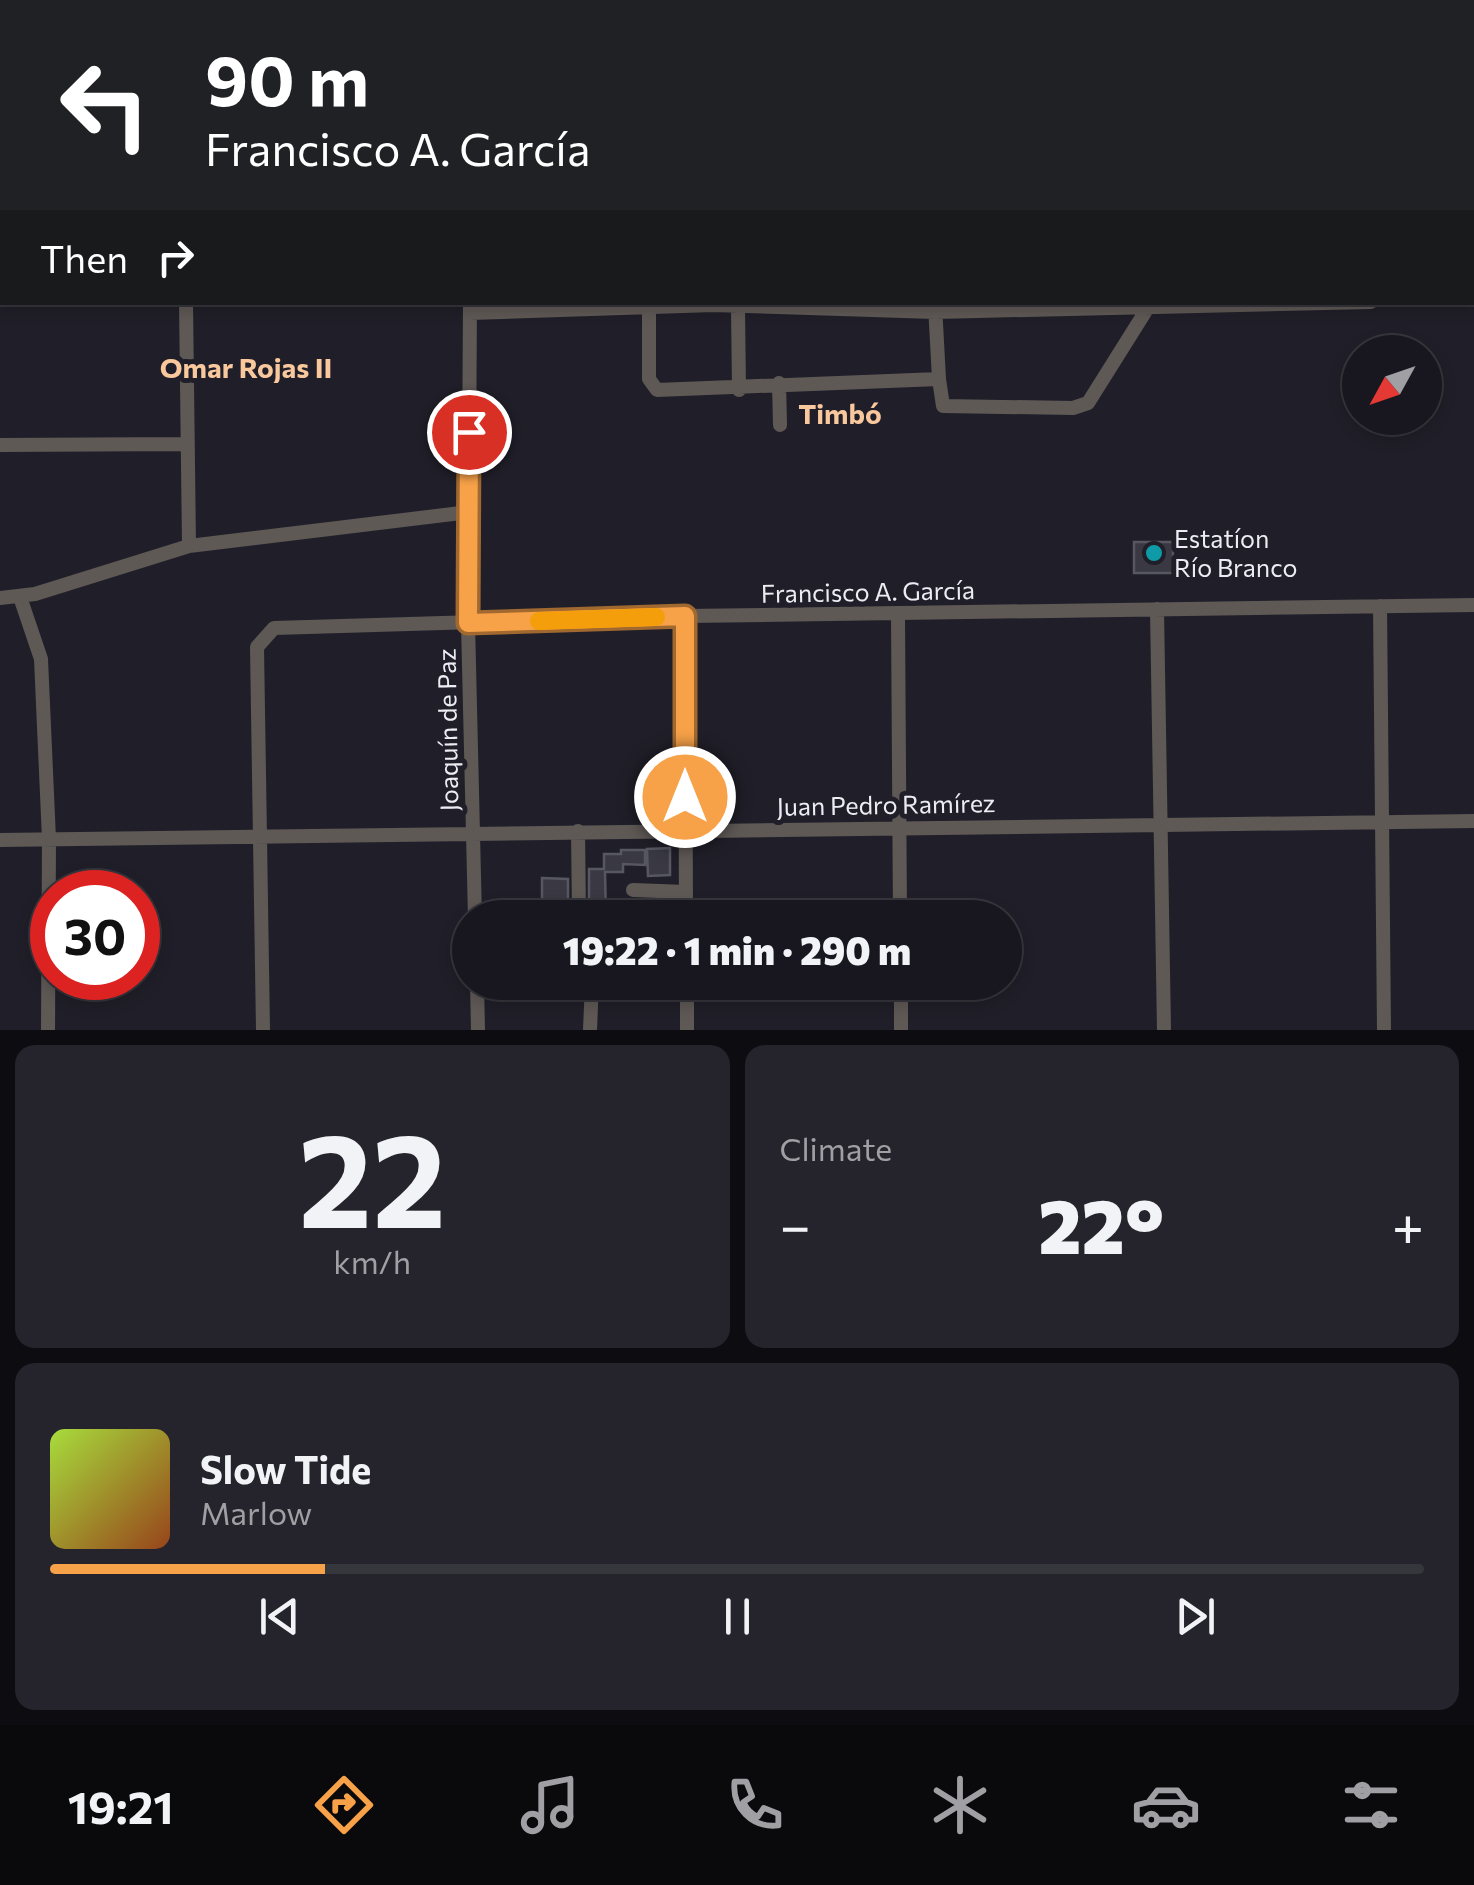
<!DOCTYPE html>
<html lang="en">
<head>
<meta charset="utf-8">
<style>
	:root { --surface:#18171f; --page:#25242c; --text:#f1f3f6; --muted:#9f9fa4; --line:#36363d; --accent:#f7a149 }
	body { margin:0; font-family:Commissioner,sans-serif; background:var(--page); color:var(--text); height:100vh; display:flex; flex-direction:column; font-size:38px; white-space:nowrap }
	* { box-sizing:border-box; margin:0 }
	p { font-size:32px; color:var(--muted) }
	.icon { flex:none; width:55px; height:55px; fill:none; stroke:currentColor; stroke-width:2; stroke-linecap:round; stroke-linejoin:round }
	.map { position:relative; height:1030px; overflow:hidden }
	.side { display:flex; flex-direction:column; gap:15px; padding:15px; background:#0d0d11; flex:1 }
	.side>* { flex:none }
	.guide { position:absolute; left:0px; top:0px; width:1475px; height:305px; box-shadow:0 5px 15px #0003,0 0 0 2px var(--line); background:#202124; color:#fff; overflow:hidden }
	.needle { width:65px; rotate:230deg }
	.buttons { position:absolute; left:1342px; top:335px; display:grid; gap:20px }
	.buttons a { display:grid; place-items:center; width:100px; height:100px; border-radius:50%; background:var(--surface); box-shadow:0 5px 15px #0003,0 0 0 2px var(--line); font-size:50px }
	.speed { position:absolute; left:30px; top:870px; display:flex; gap:20px; font-size:50px; font-weight:700; text-align:center }
	.speed>* { display:grid; place-content:center; width:130px; height:130px; border-radius:50%; background:var(--surface); box-shadow:0 5px 15px #0003,0 0 0 2px var(--line); line-height:1 }
	.speed .limit { border:15px solid #d22; background:#fff; color:#111 }
	.pin { position:absolute; display:grid; place-items:center; width:85px; height:85px; color:#fff; margin:-42px; border:5px solid #fff; border-radius:50%; box-shadow:0 2px 10px #0007 }
	.me { position:absolute; width:110px; margin:-55px; rotate:0deg; stroke-linejoin:round; filter:drop-shadow(0 0 8px #0008) }
	.turn { display:flex; align-items:center; gap:35px; height:210px; padding:0 40px; font-size:45px }
	.turn .icon { width:130px; height:130px; stroke-width:2.5 }
	.turn b { display:block; font-size:70px; line-height:85px }
	.then { display:flex; align-items:center; height:95px; padding:0 40px; background:#0003; gap:20px; font-size:38px }
	.big { font-size:75px; font-weight:800; line-height:1.1 }
	.side .card { flex:1; display:flex; flex-direction:column; justify-content:center; gap:15px; min-width:0; padding:0 35px; border-radius:20px; background:var(--page) }
	.side .dial { align-items:center; gap:0 }
	.dial b { font-size:130px; line-height:1 }
	.song { display:flex; align-items:center; gap:30px }
	.cover { width:120px; height:120px; border-radius:15px; background:linear-gradient(135deg,hsl(80 70% 55%),hsl(20 70% 35%)) }
	.played { height:10px; border-radius:5px; background:linear-gradient(90deg,var(--accent) 20%,var(--line) 20%) }
	.keys { display:flex; justify-content:space-around; direction:ltr }
	.heat { display:flex; justify-content:space-between; align-items:center; font-size:55px; direction:ltr }
	.side .tiles { flex:1; display:grid; gap:15px; grid-template-columns:1fr 1fr }
	.card:last-child { grid-column:span 2 }
	.trip { position:absolute; left:452px; top:900px; width:570px; height:100px; border-radius:50px; background:var(--surface); box-shadow:0 5px 15px #0003,0 0 0 2px var(--line); font-weight:800; line-height:100px; text-align:center }
	.dock { display:flex; height:160px; justify-content:space-around; align-items:center; background:#0a090c; color:var(--muted) }
	.dock .icon { width:70px; height:70px }
	.dock .active { color:var(--accent) }
	.dock b { font-size:45px; color:var(--text) }
	.map>svg:first-child { display:block }
	.building { fill:#393843; stroke:#575762; stroke-width:2.5 }
	.lines { fill:none; stroke-linecap:round; stroke-linejoin:round }
	.minor { stroke:#5f5956; stroke-width:14 }
	.route-casing { stroke:#a1692f; stroke-width:25 }
	.route { stroke:#f7a149; stroke-width:18 }
	.slow { stroke:#f59e0b; stroke-width:18 }
	.culture-dot { fill:#0f9aa8; stroke:#201f29; stroke-width:4 }
	.labels { text-anchor:middle; stroke-width:10; stroke-linejoin:round; paint-order:stroke }
	.poi-label { font-size:25px; fill:#ececf3; stroke:#201f29; text-anchor:start }
	.street-label { font-size:25px; fill:#ececf3; stroke:#201f29 }
	.neighbourhood-label { font-size:28px; font-weight:bold; fill:#f9c89c; stroke:#201f29 }
</style>
</head>
<body>
<div class="map">
<svg width="1474" height="1030" viewBox="0 0 1474 1030">
	<rect width="100%" height="100%" fill="#201f29"/>
	<path class="building" d="M1134,542H1173V564H1179V573H1134Z
		M670,848V875L648,876L647,849Z
		M621,850H645V865L623,864V872H605L606,918H589V869H604V854H621Z
		M542,878L568,879V918H542Z
		M542,982H568V993H542Z"/>
	<g class="lines">
		<path class="minor" d="M465,0V2
			M706,0V2
			M930,0V2
			M1366,0L1367,2
			M0,216H2
			M1472,298H1474
			M186,302L189,546
			M470,302L468,623L475,918
			M935,305L939,379
			M649,307V379L657,390L939,379L943,406L1073,408L1088,403L1147,309
			M738,308L739,390
			M470,313L713,305L935,312L1371,302
			M779,383L780,425
			M0,445L185,444
			M20,597L41,659L49,839L48,1030
			M0,598L35,594L189,546L469,512
			M1380,606L1384,1030
			M1157,609L1164,1030
			M685,616L686,918
			M898,616L900,918
			M578,831L579,913
			M0,840C491,836 982,824 1474,821
			M633,890L686,892
			M477,982L478,1030
			M687,982V1030
			M901,982V1030
			M263,1030L257,647L274,628L685,616L1474,605
			M590,1030L592,982"/>
	</g>
	<g class="lines">
		<defs>
			<path id="route" d="M469,432L468,623L685,616V797"/>
		</defs>
		<use href="#route" class="route-casing"/>
		<use href="#route" class="route"/>
		<path class="slow" d="M539,621L656,617"/>
	</g>
	<circle class="culture-dot" cx="1154" cy="553" r="10"/>
	<g class="labels">
		<g class="poi-label">
			<text x="1174" y="548">Estatíon<tspan x="1174" dy="29">Río Branco</tspan></text>
		</g>
		<g class="street-label">
			<text transform="translate(868 592) rotate(-1)" y="9">Francisco A. García</text>
			<text transform="translate(448 730) rotate(-91)" y="9">Joaquín de Paz</text>
			<text transform="translate(886 805) rotate(-1)" y="9">Juan Pedro Ramírez</text>
		</g>
		<g class="neighbourhood-label">
			<text x="246" y="378">Omar Rojas II</text>
			<text x="840" y="424">Timbó</text>
		</g>
	</g>
</svg>
<div class="buttons">
<a><svg class="needle" viewBox="-14 -14 28 28"><path d="M0-13l5 13h-10z" fill="#e53935"/><path d="M0 13l5-13h-10z" fill="#9f9fa4"/></svg></a>
</div>
<div class="speed"><div class="limit">30</div></div>
<div class="pin" style="left:469px;top:432px;background:#d93025"><svg class="icon" aria-label="arrive" viewBox="0 0 24 24"><path d="M6 21V4h12l-3 4 3 4H6"/></svg></div>
<svg class="me" style="left:685px;top:797px" viewBox="-20 -20 40 40"><circle r="17" fill="#f7a149" stroke="#fff" stroke-width="3"/><path d="M0-11L8 9 0 5-8 9z" fill="#fff"/></svg>
<div class="trip">19:22 · 1 min · 290 m</div>
<div class="guide">
<div class="turn"><svg class="icon" aria-label="left" viewBox="0 0 24 24"><path d="M17 20v-9H6M10 6l-5 5 5 5"/></svg><div><b>90 m</b>Francisco A. García</div></div>
<div class="then">Then<svg class="icon" aria-label="right" viewBox="0 0 24 24"><path d="M7 20v-9h11M14 6l5 5-5 5"/></svg></div>
</div>
</div>
<section class="side">
<div class="tiles">
<div class="card dial"><b>22</b><p>km/h</p></div>
<div class="card"><p>Climate</p>
<div class="heat"><a>−</a><b class="big">22°</b><a>+</a></div>
</div>
<div class="card">
<div class="song"><i class="cover"></i><div><b>Slow Tide</b><p>Marlow</p></div></div>
<div class="played"></div>
<div class="keys"><svg class="icon" aria-label="previous" viewBox="0 0 24 24"><path d="M18 5L8 12l10 7zM5 5v14"/></svg><svg class="icon" aria-label="pause" viewBox="0 0 24 24"><path d="M8 5v14M16 5v14"/></svg><svg class="icon" aria-label="next" viewBox="0 0 24 24"><path d="M6 5l10 7-10 7zM19 5v14"/></svg></div>
</div>
</div>
</section>
<nav class="dock">
<b>19:21</b>
<svg class="icon active" aria-label="directions" viewBox="0 0 24 24"><path d="M12 3l9 9-9 9-9-9zM9 14v-3h6M13 9l2 2-2 2"/></svg>
<svg class="icon" aria-label="music" viewBox="0 0 24 24"><path d="M9 18V5l10-2v13"/><circle cx="6" cy="18" r="3"/><circle cx="16" cy="16" r="3"/></svg>
<svg class="icon" aria-label="phone" viewBox="0 0 24 24"><path d="M5 4h4l2 5-3 2q2 4 5 5l2-3 5 2v4C11 20 4 13 5 4z"/></svg>
<svg class="icon" aria-label="climate" viewBox="0 0 24 24"><path d="M12 3v18M4 7l16 10M4 17L20 7"/></svg>
<svg class="icon" aria-label="car" viewBox="0 0 24 24"><path d="M5 17H2v-5l4-1 3-4h7l3 4 3 1v5h-3M9 17h6M6 11h13"/><circle cx="7" cy="17" r="2"/><circle cx="17" cy="17" r="2"/></svg>
<svg class="icon" aria-label="filters" viewBox="0 0 24 24"><path d="M4 7h16M4 17h16"/><circle cx="9" cy="7" r="2"/><circle cx="15" cy="17" r="2"/></svg>
</nav>
</body>
</html>
